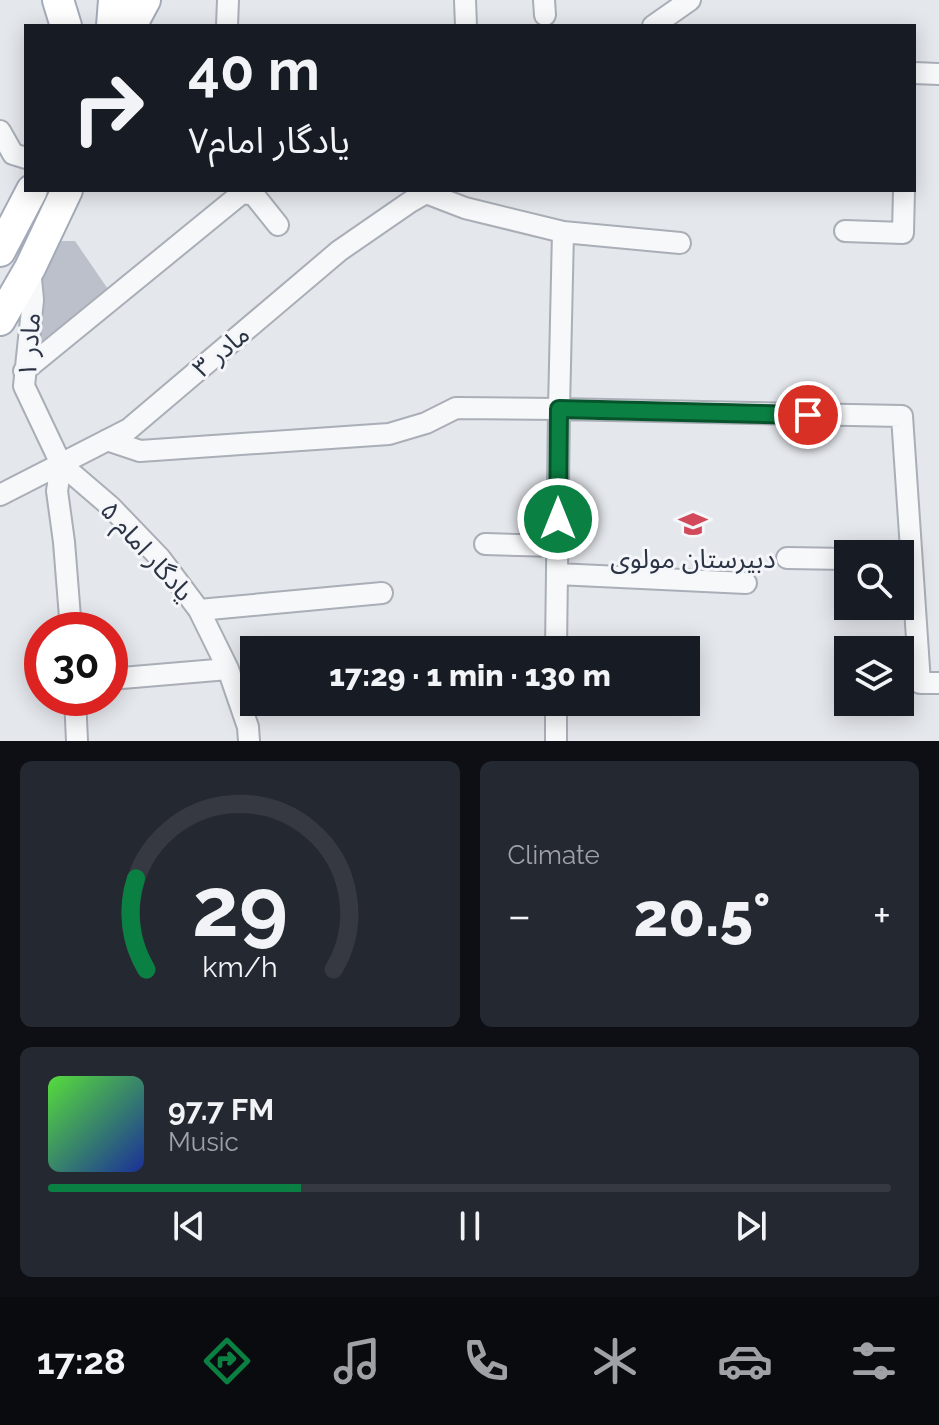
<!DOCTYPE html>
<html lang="en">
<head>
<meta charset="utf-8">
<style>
	:root { --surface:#171b24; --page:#242831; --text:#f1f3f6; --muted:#9ea1a6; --line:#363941; --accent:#0b8043 }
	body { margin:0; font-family:Raleway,"Noto Sans Arabic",sans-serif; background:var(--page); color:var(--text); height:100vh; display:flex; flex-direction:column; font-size:30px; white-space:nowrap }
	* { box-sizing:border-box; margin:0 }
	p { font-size:26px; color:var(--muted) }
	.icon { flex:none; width:44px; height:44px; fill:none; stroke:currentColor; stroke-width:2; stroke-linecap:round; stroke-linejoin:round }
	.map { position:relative; height:741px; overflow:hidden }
	.sheet { display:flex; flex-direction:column; gap:20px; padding:20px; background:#0d0f14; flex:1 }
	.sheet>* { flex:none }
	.hud { position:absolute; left:24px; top:24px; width:892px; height:168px; border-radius:0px; box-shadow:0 4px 20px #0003; background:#171b24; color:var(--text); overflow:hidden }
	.buttons { position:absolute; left:834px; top:540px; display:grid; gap:16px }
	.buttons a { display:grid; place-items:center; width:80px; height:80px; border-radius:0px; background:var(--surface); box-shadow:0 4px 20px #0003; font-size:40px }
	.speed { position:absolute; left:24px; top:612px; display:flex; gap:16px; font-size:40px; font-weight:700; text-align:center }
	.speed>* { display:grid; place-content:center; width:104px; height:104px; border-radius:50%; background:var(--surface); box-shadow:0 4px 20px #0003; line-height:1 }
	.speed .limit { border:12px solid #d22; background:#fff; color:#111 }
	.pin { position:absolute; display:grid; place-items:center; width:68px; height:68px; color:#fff; margin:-34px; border:4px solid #fff; border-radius:50%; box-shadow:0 2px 8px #0007 }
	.me { position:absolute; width:88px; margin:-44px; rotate:0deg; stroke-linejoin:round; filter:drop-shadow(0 0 6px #0008) }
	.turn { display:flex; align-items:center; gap:28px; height:168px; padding:0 32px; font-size:36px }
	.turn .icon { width:104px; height:104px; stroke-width:2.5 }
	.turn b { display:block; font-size:56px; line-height:68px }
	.big { font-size:60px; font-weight:800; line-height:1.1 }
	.sheet .widget { flex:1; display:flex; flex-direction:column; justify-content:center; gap:12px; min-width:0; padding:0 28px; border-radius:12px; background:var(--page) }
	.sheet .dial { align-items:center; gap:0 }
	.dial svg { height:208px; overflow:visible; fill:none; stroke:var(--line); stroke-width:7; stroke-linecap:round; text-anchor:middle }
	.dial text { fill:var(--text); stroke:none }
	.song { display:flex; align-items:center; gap:24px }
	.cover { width:96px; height:96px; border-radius:12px; background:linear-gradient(135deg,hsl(110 70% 55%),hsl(230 70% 35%)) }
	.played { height:8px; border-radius:4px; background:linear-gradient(90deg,var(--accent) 30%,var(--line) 30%) }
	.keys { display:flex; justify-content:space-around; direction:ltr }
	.heat { display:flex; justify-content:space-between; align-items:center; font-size:44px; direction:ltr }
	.sheet .tiles { flex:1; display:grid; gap:20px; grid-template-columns:1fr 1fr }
	.widget:last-child { grid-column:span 2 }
	.trip { position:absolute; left:240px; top:636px; width:460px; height:80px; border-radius:0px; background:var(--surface); box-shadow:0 4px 20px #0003; font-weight:800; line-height:80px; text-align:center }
	.dock { display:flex; height:128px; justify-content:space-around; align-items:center; background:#090b0e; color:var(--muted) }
	.dock .icon { width:56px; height:56px }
	.dock .current { color:var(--accent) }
	.dock b { font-size:36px; color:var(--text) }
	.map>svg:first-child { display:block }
	.building { fill:#bbc0ca }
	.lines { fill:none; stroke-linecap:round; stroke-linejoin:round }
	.minor-casing { stroke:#a9aeb7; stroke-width:24 }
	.primary-casing { stroke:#a3abb8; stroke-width:34 }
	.minor { stroke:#f7f8fa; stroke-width:20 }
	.primary { stroke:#fff; stroke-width:30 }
	.route-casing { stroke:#07532c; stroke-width:20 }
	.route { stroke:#0b8043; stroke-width:14 }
	.labels { text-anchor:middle; stroke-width:6; stroke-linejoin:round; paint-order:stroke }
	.street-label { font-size:26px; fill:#2b3445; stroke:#f4f6f9 }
	.poi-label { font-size:26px; fill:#2b3445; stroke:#f4f6f9 }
</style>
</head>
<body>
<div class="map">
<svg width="939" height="741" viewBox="0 0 939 741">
	<rect width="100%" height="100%" fill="#e4e7ec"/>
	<path class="building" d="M53,241H75L112,295L43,347L38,339L43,276Z"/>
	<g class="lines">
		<defs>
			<path id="minor" d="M465,0L466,26
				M544,0L545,15
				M227,26L228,0
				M653,26L690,0
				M914,73L939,74
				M0,131L13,154L26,158
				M845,231L903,233L904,190
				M563,232L680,243
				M30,268L33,300L24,386L61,464L110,506L160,558L199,610L228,669L248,727L249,741
				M24,371L242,193L254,195L278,225
				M107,440L140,451L389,434L426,423L456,408L559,409L563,232L465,208L426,193
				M61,464L57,491L64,542L71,630
				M0,495L129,429L339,251L410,202L431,190
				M485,544L557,546
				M787,558L848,559
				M557,574L746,583
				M199,610L382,593
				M556,650L559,409L902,416L920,683H939
				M110,679L228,669
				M75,698L77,741
				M556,741V702"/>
			<path id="primary" d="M58,0L66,26
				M112,26L114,0
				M131,26L145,0
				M0,251L32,190
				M0,320L30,268L67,190"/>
		</defs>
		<use href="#minor" class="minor-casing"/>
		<use href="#primary" class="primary-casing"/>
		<use href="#minor" class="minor"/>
		<use href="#primary" class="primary"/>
	</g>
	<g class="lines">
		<defs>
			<path id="route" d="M558,519L559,409L808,415"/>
		</defs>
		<use href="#route" class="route-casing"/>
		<use href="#route" class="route"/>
	</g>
	<defs>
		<symbol id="school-bare" viewBox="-9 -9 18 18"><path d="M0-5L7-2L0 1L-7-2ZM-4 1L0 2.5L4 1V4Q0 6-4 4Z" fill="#d1495b" stroke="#f4f6f9" stroke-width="2.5" paint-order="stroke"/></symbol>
	</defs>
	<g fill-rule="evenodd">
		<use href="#school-bare" x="673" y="504" width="40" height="40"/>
	</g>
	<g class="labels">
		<g class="street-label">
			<text transform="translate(29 345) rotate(-86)" y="9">مادر ۱</text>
			<text transform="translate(221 351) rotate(-40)" y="9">مادر ۳</text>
			<text transform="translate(147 551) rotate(48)" y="9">یادگار امام ۵</text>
		</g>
		<g class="poi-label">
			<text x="693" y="568">دبیرستان مولوی</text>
		</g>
	</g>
</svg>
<div class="buttons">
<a><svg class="icon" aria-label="search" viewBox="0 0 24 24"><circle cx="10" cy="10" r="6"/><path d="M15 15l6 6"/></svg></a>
<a><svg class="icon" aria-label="layers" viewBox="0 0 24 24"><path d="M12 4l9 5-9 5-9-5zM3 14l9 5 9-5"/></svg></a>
</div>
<div class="speed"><div class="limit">30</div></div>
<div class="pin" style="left:808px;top:415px;background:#d93025"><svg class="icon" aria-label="arrive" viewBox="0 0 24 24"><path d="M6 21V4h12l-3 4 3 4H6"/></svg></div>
<svg class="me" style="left:558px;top:519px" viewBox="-20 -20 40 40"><circle r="17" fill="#0b8043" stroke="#fff" stroke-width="3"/><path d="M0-11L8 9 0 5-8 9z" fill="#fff"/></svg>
<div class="trip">17:29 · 1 min · 130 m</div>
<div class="hud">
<div class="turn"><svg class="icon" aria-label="right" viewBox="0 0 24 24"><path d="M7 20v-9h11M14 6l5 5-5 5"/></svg><div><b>40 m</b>یادگار امام۷</div></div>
</div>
</div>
<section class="sheet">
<div class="tiles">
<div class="widget dial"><svg viewBox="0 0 100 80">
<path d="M14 69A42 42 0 1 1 86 69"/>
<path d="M14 69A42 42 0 0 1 10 34" stroke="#0b8043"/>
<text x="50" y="56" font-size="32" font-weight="700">29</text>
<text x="50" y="72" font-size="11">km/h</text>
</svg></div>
<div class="widget"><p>Climate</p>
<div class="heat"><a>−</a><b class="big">20.5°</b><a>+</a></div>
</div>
<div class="widget">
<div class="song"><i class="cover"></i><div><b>97.7 FM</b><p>Music</p></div></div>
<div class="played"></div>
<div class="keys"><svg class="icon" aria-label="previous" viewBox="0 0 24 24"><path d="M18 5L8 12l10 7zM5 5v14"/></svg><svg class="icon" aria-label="pause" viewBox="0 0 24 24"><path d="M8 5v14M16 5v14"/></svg><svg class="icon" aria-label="next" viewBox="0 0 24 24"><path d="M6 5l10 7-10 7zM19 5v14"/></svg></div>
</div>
</div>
</section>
<nav class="dock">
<b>17:28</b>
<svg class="icon current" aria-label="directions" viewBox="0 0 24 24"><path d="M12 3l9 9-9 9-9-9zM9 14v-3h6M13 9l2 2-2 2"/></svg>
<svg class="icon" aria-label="music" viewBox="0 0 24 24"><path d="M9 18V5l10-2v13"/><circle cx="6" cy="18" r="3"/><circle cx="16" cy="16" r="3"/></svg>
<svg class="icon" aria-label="phone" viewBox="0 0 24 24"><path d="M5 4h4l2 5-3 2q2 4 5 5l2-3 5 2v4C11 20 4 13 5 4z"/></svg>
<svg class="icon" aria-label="climate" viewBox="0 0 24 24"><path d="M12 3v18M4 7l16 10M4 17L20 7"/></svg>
<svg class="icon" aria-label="car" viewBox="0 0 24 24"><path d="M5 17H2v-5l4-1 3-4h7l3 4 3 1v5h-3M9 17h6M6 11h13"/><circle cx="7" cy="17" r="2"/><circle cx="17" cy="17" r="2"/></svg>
<svg class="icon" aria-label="filters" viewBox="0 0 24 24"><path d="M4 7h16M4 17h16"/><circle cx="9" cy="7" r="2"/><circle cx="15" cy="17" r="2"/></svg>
</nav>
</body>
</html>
